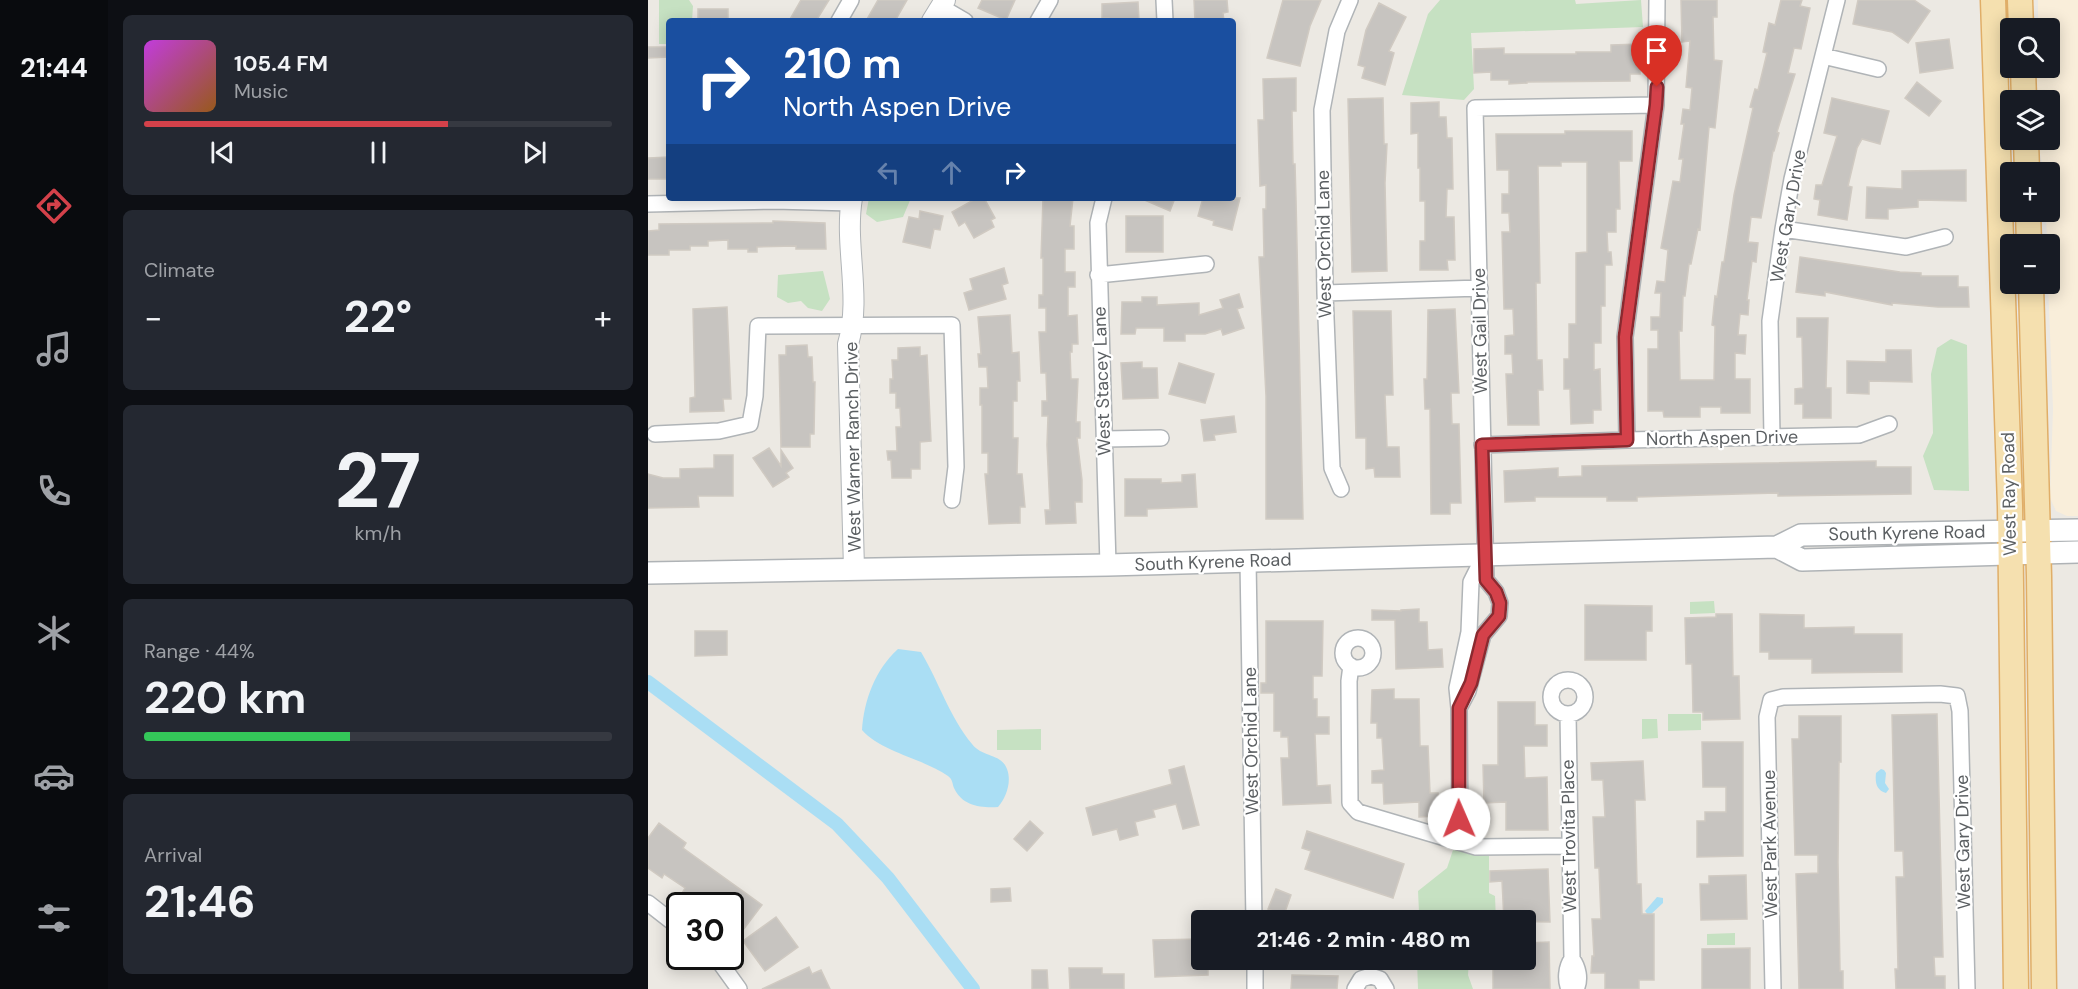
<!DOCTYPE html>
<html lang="en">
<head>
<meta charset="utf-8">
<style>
	:root { --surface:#171b24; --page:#242831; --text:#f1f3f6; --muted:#9ea1a6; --line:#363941; --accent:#d4414a }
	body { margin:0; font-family:"DM Sans",sans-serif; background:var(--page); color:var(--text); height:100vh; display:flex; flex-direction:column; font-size:22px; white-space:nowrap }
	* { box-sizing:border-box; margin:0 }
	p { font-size:20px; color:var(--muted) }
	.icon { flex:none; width:33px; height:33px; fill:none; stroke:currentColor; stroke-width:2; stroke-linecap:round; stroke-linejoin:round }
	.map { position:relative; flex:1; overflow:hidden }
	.panel { display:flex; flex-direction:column; gap:15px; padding:15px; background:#0d0f14; width:540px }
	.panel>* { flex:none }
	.top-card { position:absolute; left:18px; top:18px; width:570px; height:183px; border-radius:6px; box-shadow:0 3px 15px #0003; background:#1a4fa0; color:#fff; overflow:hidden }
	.fabs { position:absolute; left:1352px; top:18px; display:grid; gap:12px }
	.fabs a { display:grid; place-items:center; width:60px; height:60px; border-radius:6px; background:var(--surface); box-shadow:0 3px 15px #0003; font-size:30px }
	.speed { position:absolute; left:18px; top:892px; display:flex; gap:12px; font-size:30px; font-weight:700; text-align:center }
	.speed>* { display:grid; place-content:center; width:78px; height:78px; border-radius:50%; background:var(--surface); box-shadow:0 3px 15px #0003; line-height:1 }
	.speed .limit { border:3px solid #111; border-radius:9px; background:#fff; color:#111 }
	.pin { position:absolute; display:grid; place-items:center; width:51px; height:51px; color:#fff; margin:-62px -26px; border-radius:50% 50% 50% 0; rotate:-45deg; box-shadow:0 0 6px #0007 }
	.pin .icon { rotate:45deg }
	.me { position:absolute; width:66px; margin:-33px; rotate:359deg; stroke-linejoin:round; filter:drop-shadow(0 0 4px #0008) }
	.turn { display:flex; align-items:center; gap:21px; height:126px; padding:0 18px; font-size:27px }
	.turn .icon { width:78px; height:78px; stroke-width:2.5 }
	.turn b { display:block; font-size:42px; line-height:51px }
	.lanes { display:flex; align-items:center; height:57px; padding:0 18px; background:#0003; justify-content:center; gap:30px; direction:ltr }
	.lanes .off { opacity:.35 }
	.big { font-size:45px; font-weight:700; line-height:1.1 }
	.panel .tile { flex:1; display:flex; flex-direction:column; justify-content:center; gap:9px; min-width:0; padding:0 21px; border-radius:9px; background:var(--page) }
	.panel .dial { align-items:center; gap:0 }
	.dial b { font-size:78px; line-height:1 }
	.song { display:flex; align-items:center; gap:18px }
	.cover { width:72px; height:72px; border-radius:9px; background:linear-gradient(135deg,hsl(290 70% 55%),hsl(30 70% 35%)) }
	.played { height:6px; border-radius:3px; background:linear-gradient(90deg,var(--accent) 65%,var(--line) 65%) }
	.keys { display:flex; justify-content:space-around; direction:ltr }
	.heat { display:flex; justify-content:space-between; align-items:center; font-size:33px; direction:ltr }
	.charge { height:9px; border-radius:4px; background:linear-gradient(90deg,#34c759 44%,var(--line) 0) }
	.trip { position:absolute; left:543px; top:910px; width:345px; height:60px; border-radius:6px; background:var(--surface); box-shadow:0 3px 15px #0003; font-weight:700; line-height:60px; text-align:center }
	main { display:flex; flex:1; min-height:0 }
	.tab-bar { display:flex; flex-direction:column; width:108px; justify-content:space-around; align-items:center; background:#090b0e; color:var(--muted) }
	.tab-bar .icon { width:42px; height:42px }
	.tab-bar .selected { color:var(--accent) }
	.tab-bar b { font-size:27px; color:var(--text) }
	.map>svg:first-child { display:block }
	.commercial { fill:#f9eeda }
	.green { fill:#c6e1c2 }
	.water { fill:#aadef4 }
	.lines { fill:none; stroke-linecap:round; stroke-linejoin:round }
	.canal { stroke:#aadef4; stroke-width:14 }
	.building { fill:#c7c4c0; stroke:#d0cac2; stroke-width:1.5 }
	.minor-casing { stroke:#b0b4b7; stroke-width:18 }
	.tertiary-casing { stroke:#b0b4b7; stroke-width:22 }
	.secondary-casing { stroke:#afb3b6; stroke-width:24 }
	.primary-casing { stroke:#e0ae68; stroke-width:27 }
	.minor { stroke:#fff; stroke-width:15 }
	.tertiary { stroke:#fff; stroke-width:20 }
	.secondary { stroke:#fff; stroke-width:21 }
	.primary { stroke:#f5e0af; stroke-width:24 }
	.route-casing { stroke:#8a2a30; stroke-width:15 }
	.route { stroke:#d4414a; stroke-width:10 }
	.labels { text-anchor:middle; stroke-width:4.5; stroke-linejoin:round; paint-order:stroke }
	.street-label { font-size:18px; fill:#5b5f62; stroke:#fff }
</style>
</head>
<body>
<main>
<nav class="tab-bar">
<b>21:44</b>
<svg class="icon selected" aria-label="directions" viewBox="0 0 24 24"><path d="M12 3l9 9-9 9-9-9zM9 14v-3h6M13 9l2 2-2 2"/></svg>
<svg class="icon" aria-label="music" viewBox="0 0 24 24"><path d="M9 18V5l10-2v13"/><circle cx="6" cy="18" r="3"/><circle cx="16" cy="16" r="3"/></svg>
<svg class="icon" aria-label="phone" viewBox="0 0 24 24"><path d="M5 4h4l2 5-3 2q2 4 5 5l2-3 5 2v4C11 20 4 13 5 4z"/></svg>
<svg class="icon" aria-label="climate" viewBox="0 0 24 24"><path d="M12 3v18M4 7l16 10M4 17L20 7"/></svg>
<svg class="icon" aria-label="car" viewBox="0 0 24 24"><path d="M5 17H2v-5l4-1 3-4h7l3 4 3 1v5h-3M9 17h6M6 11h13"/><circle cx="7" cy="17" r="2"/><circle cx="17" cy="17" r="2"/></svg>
<svg class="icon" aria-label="filters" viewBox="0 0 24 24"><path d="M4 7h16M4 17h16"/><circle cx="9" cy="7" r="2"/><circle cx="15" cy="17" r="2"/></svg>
</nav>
<section class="panel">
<div class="tile">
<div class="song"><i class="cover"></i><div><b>105.4 FM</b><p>Music</p></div></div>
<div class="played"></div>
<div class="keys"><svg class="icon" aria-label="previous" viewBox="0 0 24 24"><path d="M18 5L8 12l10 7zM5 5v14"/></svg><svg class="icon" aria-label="pause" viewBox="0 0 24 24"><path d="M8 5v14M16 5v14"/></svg><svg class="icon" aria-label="next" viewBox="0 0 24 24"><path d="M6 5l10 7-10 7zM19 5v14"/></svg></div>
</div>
<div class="tile"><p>Climate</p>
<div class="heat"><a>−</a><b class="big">22°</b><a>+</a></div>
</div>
<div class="tile dial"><b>27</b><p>km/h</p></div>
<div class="tile"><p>Range · 44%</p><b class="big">220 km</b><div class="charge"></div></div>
<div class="tile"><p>Arrival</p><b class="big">21:46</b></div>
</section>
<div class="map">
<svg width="1430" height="989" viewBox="0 0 1430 989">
	<rect width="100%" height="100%" fill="#ece9e3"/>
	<path class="commercial" d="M1390,0H1430V516H1419L1408,511L1402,498L1405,409L1400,284L1401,244H1399L1398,212H1401V172H1396L1389,140H1401V100H1388L1389,68H1401V28H1390Z"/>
	<path class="green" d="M11,0H41L45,6L44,21H21V44H11Z
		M792,0H927L928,4L993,0L995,27L823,33L826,89L816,100L754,95L780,14Z
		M221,198H263L255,217L229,222L218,214Z
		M175,271L182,299L174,311L160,308L153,301L140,303L129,297L130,275Z
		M1303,339L1319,345L1321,491L1286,490L1275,456L1285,433L1283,374L1289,348Z
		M1066,601L1067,613L1042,614V602Z
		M1053,714V730L1020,731V714Z
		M994,719H1009L1010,738L994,739Z
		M393,729V750H349V730Z
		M805,850L841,856V893L847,896L848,921H758L756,914L771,912L770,891L799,868Z
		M1087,933V945H1059V934Z
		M769,960H821L820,975L825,989H770Z"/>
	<path class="water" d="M250,649L273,652C291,682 301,716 324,744C335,758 353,753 359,769C364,782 358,798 350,807C333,808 314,806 306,788C304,783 305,780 300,776C274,758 233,752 214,730C216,700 227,670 250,649Z
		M1233,769L1236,770L1238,773L1237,783L1241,789L1238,793C1228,790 1227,782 1228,773Z
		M1009,897L1015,898V903L1001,916L997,911Z"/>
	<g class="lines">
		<path class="canal" d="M0,682L189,824L240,878L325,989"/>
	</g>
	<path class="building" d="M153,0H181L168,21H141Z
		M230,0H259L247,21H218Z
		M334,0H367L358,20L330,8Z
		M546,0H579L580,12L575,13L576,21H547Z
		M635,0H673L662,26L652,66L619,58Z
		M1033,0H1069V17H1065L1066,60L1074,61L1067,128L1061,127L1052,230L1050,229L1043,264H1041L1037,296H1035L1034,331H1031L1032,380H1066L1067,326L1064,325L1067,296L1069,297L1074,262H1076L1086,195L1105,108L1102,107L1107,89L1110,90L1119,53L1115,52L1121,23L1127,25L1133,0H1154L1152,6L1162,8L1153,49L1146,48L1140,73L1147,74L1129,132L1131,133L1126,151H1125L1113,218L1103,217L1100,242L1110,243L1108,262L1104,261L1099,300H1101L1100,315L1092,314L1090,335H1098L1097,354L1087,353V379H1102V413H1073V407H1052V417H1016L1015,411H1000V349H1010V330H1003V317H1012L1013,293H1007L1009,281L1017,282L1020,250L1013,248L1025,181L1032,182L1035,159H1031L1036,124H1033L1035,109L1042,110L1044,88L1038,87L1042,41L1034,42Z
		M1210,0H1266L1282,11L1260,43L1244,32L1205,24Z
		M490,2L491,21H461V18H454V4Z
		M731,3L758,17L741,51L746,53L737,85L714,78L717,67L710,65L718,30Z
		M50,9H80V21H50Z
		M1301,39L1305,68L1272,73L1268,43Z
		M992,44V74H982V81L879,82V83L861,84V80H843V72L826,73V49L856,48V54H928V52H963V45Z
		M0,47H21V57L0,58Z
		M648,78V111H644L645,164H647L648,199L655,519H618V396L611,257H616L615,209H618V185L612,186L610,120H616L615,79Z
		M1269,82L1293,101L1281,116L1257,98Z
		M735,98L736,144H739L737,183L739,271L704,272L700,99Z
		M1184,98L1241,111L1232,144L1214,139L1209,148L1200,186L1204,187L1199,220L1170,215L1172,200L1166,199L1168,185H1174L1189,136L1176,133Z
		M791,102V117H798L799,138H804L805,189H799L798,217H806L807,260H799L800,270H772V241H777V201H772V168H770V133L763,134V103Z
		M917,131H984V161H971L972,209H968V232H959L960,252H963L964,265H957V306H953V343H946V370L952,369L953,410H945V423L923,424L922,389H916V359H921V324H928V253L939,252V162H913V166H890L892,283H888L889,360H894L895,390H890L891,425H860L858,374H865L864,354H857V336L866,335L865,309H856L854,232H862L861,213H854V194H861V170H849L848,134H917Z
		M21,157V179H0V158Z
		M1318,170V201L1270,200V207L1240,209V219L1218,218L1219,187L1254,189V171Z
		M329,198H336L347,218L343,220L346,227L326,238L317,222L311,226L304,212Z
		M395,198H425L422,226H426V249H417V272H427V287H420V316L429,315L430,344H424V352H422L423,379H430L428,422H432V438H429L434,480V502H427L428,523L398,524L397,510H402L399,445L400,416H394V401H399L398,373H393L391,332H398V308H391V295H395V258H393Z
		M492,198H527L522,211Z
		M555,198H592L584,230L565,225L566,221L550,216Z
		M272,211L295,216L292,230L286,229L282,248L255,242L261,217L271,219Z
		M478,216H515V252H478Z
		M125,221L177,223L178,249H148V246L109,247V252H100V249H80V240L60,241V246H42V250H21V255H0V231L11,230V224L125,223Z
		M1152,257L1252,272L1273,273V276H1310V287H1320L1321,307H1290L1244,303V305L1177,292V296L1148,292Z
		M356,268L360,283L354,285L358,299L321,310L316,293L325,290L322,279Z
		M591,294L595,307L589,309L596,328L575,335L573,329L557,334H537V341H516V328H488L487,334H473L474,302H494V297H509V305L551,303V315L575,308L572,300Z
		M79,307L83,399H75L76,411L42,412V398L47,397L45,309Z
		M807,309L811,393H803L804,424H811L813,503H802V514H783L782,409H777L776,379H779L780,310Z
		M705,311H743L745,395H737L739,447H751L752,477H727L726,468L718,469V438H708Z
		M362,315L364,353L371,352L372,381H369V401H365V438H370L369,474H374L377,507H372V523L341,524L337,474H340V453H334V405H332V388H340L339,367H331L330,354H333L330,317Z
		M1149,318H1180L1178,388H1183V418H1155V404H1147V389L1155,388L1154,337H1149Z
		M159,345L160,357H164L165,382H167L166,434H162V447H133L131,355H138V346Z
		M272,347V356L279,355L283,441L272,442V469H263V478H244L243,460H240L239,451H249L248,427H253L252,408H248V393H242V379H245L244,360H250V348Z
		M1238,350H1263L1264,382L1221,381V394L1199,393V361L1238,362Z
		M494,362V368H509L510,398L475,399L473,363Z
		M531,363L566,374L557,403L521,394Z
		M586,416L588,432L566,435L567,440L556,441L553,420Z
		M121,448L133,466V450L145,468L138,473L141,477L125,487L105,458Z
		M66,455H85V496H50L51,507L0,508V474L15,478H32V469L66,468Z
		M1228,461V467H1263V494L1130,496V493L1092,494L989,497V501H959V497H887V501L857,502L856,471L910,468V477L934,476V466Z
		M547,474L549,507L499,509V516H477V479H513V483L534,482V475Z
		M937,605L1004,606V631H998V660H937Z
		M771,609V622H779L780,650L794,649L795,667L748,669L747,620H724V610L753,611V610Z
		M1068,614H1084L1085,676H1091L1092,719L1055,720V712H1045L1044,664H1038L1037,618L1068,617Z
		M1112,614L1156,615V628L1206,627V634H1254V672L1164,673V659H1121V652H1112Z
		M618,621H675L674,676H665V699H669V717H681V734H667L669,786L682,785L683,803L635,805L633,758H641L640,737H633V731H626V693H613V683H618Z
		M47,631H79V655L47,656Z
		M746,689V699H771L772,746H780L782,793H790L791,816L771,817V802L736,804L735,783H724V771L736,770L734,738H729V723H723L724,690Z
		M850,702H887V725H899V746H876L877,778L899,777L900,830H858V802L836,803L835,765H850Z
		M1289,714L1295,957H1286L1287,976H1297V989H1248L1247,969H1250L1248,877H1256L1255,851H1247L1244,715Z
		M1151,716H1193V762H1191L1190,862L1192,971H1195V989H1151L1148,874L1170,873V855H1147L1144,739H1151Z
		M1054,742H1095V856L1049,857V821H1057V812H1078V787H1055Z
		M995,761L997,800H987L989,884H993L994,914H1006V980H991V989H957V973H943L944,956H946L944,919H953L951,868H947L945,817H957L955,780H944L943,763Z
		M536,766L551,825L535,829L528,804L505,810L507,817L487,822L490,835L472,840L469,829L445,835L438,808L524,784L521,770Z
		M382,821L395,833L379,851L366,839Z
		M11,823L38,843L35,848L114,905L89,938L82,933V906H49L33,895L37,888L16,874L14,878L0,868V838Z
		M659,831L756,864L745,898L657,869L663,851L654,848Z
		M900,869L902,922L856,921L854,881L842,882V871Z
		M1098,875L1099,919L1053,920L1052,884H1061V876Z
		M362,888L363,901L343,902V889Z
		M628,889L643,895L636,915L620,909Z
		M128,917L150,947L117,971L95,941Z
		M553,939L554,960H560V975L507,977L505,940Z
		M901,942L902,989H845V963H865V960H878V943Z
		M1102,948V989H1054V949Z
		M161,967L164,974L173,970L182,989H114Z
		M421,968H454V974H476V989H422Z
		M384,970H399L400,989H384Z
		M644,975L690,976L689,989H643Z"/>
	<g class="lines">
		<defs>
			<path id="minor" d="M516,0L517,21
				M293,7L317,21
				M191,21L203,0
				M390,21L402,0
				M1175,56L1230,69
				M456,198L450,223L460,565
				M0,204L126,201L203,203
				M1135,229L1258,247L1297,237
				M450,275L558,264
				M677,293L832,288
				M7,434L71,431L102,424L107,396L110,326L304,325L308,467L304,500
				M1124,437L1122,321L1135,229L1144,179L1189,0
				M456,439L513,438
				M979,440L977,337L1008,105L1009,0
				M834,445L979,440L1211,435L1241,424
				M693,489L684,468L677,293L674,110L689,31L702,0
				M600,561L606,921
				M695 653a15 15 0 1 1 30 0a15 15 0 1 1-30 0Z
				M703,666L701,681L702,803L710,812L828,847L921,846
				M903 697a17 17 0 1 1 34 0a17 17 0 1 1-34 0Z
				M811,708L820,691L835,635L851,616L852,603L848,592L838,580L827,108L1008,105
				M920,714L924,959C930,967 933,979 928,989
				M812,842L811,708L809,688L821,632L823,582L836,556
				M0,903L32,928
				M68,957L91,989
				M607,960V989
				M707,989L713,979L723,976L732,979L738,989
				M921,989C917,980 918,967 924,959
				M1125,989L1119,717L1123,700L1135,697L1292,694L1309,696L1312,711L1319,989"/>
			<path id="tertiary" d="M284,21L297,0
				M204,198C196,246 214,297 200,344L206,569"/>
			<path id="secondary" d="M1129,547L1154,560L1430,552
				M0,573L460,565L1129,547L1153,535L1430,530"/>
			<path id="primary" d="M1345,0L1362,506L1368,989
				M1372,0L1373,28
				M1375,68L1376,100
				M1378,140L1379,172
				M1380,212L1381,244
				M1383,284L1391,576L1396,989"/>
		</defs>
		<use href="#minor" class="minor-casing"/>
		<use href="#tertiary" class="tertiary-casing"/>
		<use href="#secondary" class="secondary-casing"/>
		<use href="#primary" class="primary-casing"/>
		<use href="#minor" class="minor"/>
		<use href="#tertiary" class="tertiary"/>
		<use href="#secondary" class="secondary"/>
		<use href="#primary" class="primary"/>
	</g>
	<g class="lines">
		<defs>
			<path id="route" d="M811,819V708L823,683L835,635L851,616L852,603L848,592L838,580L834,445L979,440L977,337L1008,105L1009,87"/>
		</defs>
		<use href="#route" class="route-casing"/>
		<use href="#route" class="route"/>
	</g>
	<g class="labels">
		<g class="street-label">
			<text transform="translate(1140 216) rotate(-80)" y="6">West Gary Drive</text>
			<text transform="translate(676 244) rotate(-91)" y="6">West Orchid Lane</text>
			<text transform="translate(832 331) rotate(-91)" y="6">West Gail Drive</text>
			<text transform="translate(454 381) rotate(-92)" y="6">West Stacey Lane</text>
			<text transform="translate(1074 438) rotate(-1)" y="6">North Aspen Drive</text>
			<text transform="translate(205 447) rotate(-91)" y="6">West Warner Ranch Drive</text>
			<text transform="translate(1361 494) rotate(-91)" y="6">West Ray Road</text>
			<text transform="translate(1259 533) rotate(-1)" y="6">South Kyrene Road</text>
			<text transform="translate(565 562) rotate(-2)" y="6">South Kyrene Road</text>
			<text transform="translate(603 741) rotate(-91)" y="6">West Orchid Lane</text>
			<text transform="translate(921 836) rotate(-91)" y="6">West Trovita Place</text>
			<text transform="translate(1315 842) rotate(-91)" y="6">West Gary Drive</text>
			<text transform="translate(1122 844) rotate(-91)" y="6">West Park Avenue</text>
		</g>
	</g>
</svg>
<div class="fabs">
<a><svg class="icon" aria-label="search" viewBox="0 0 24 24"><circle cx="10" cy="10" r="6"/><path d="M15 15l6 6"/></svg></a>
<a><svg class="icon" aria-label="layers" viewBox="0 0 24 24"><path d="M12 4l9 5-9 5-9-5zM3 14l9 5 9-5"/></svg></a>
<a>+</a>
<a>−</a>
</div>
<div class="speed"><div class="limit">30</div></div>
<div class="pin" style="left:1009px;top:87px;background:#d93025"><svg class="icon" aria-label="arrive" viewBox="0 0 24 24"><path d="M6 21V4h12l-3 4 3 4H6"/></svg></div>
<svg class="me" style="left:811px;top:819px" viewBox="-20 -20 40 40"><circle r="19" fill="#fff"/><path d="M0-13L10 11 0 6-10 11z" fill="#d4414a"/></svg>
<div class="trip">21:46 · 2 min · 480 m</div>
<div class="top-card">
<div class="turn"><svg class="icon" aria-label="right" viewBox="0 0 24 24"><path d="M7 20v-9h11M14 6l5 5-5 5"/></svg><div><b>210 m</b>North Aspen Drive</div></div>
<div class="lanes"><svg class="icon off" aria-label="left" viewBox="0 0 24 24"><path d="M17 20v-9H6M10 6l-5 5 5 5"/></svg><svg class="icon off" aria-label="ahead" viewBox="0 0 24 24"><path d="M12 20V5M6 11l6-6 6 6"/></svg><svg class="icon" aria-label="right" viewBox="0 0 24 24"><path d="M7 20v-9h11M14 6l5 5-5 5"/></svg></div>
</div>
</div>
</main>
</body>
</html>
